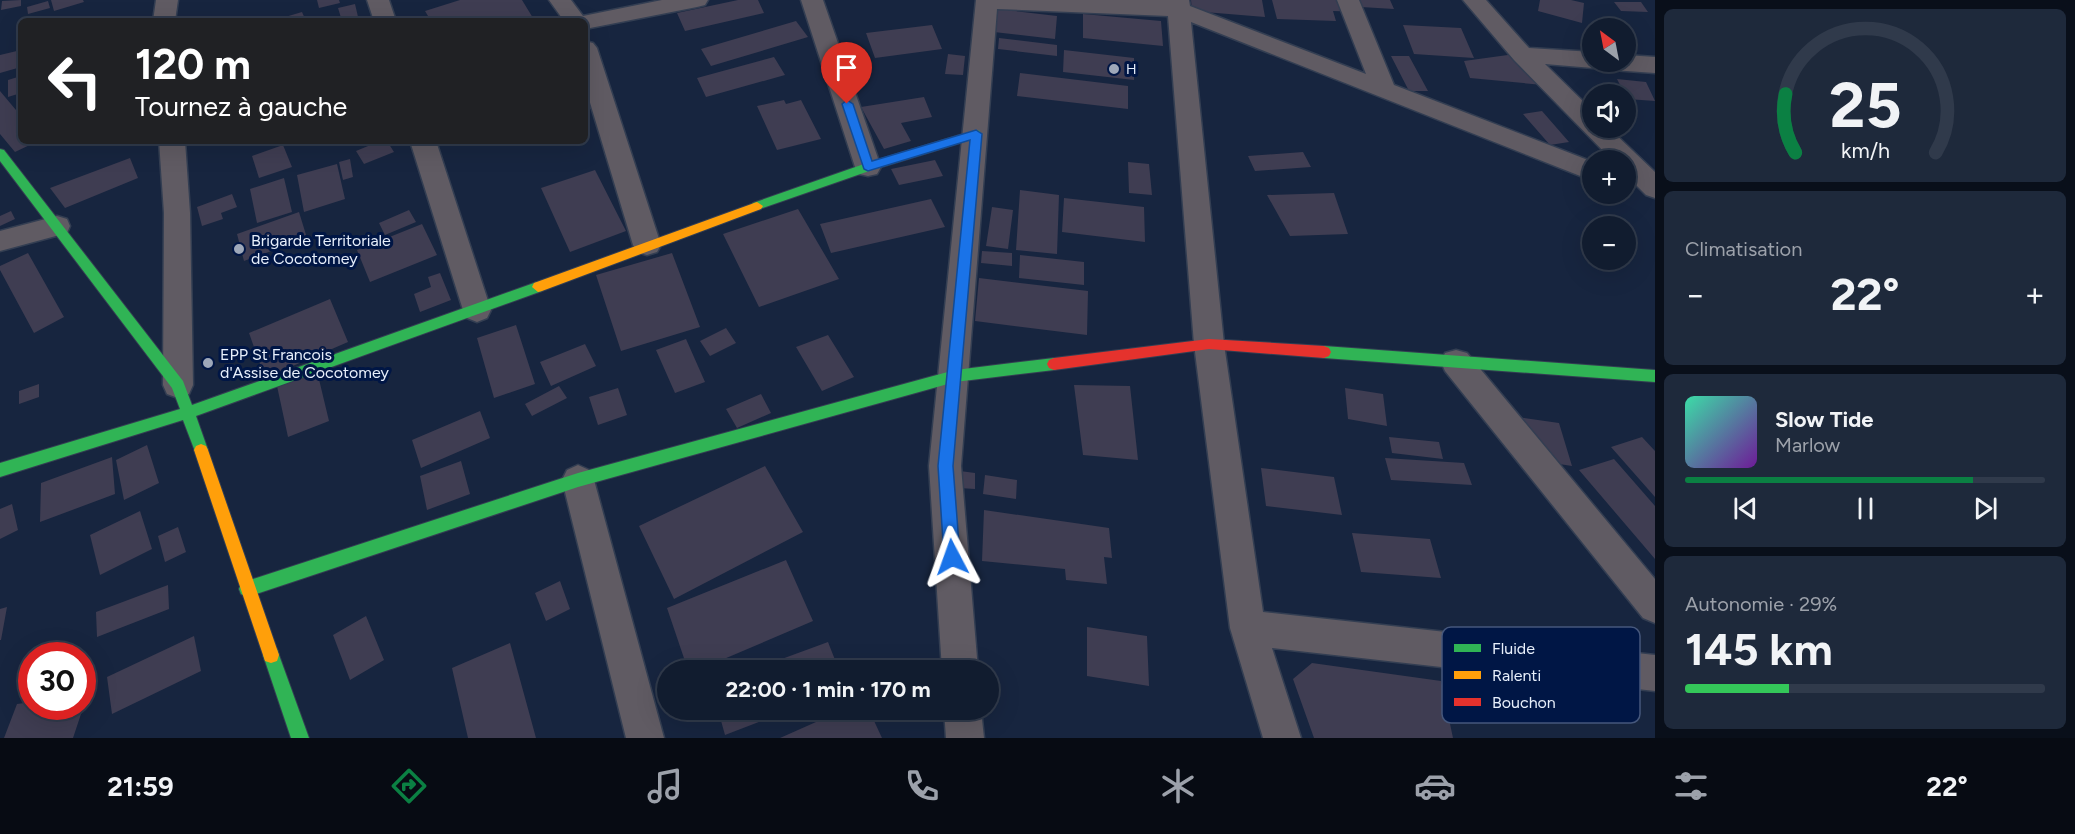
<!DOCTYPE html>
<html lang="fr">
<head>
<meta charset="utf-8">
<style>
	:root { --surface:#111c2f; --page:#1e293b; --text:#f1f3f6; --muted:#9ca1aa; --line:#303a4b; --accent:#0b8043 }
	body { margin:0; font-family:Figtree,sans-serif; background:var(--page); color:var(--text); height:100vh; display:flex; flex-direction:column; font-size:22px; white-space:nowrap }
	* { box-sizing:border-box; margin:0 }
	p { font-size:20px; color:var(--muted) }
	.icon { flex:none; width:33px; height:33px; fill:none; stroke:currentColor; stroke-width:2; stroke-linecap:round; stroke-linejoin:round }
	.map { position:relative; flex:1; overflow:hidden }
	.drawer { display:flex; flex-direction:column; gap:9px; padding:9px; background:#090f1a; width:420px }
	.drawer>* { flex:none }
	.top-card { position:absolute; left:18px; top:18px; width:570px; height:126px; border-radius:9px; box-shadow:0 6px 24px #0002,0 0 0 2px var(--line); background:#202124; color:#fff; overflow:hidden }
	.needle { width:39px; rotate:328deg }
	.tools { position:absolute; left:1582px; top:18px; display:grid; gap:12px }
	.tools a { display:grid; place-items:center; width:54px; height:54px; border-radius:50%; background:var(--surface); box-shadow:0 6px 24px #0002,0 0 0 2px var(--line); font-size:30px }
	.speed { position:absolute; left:18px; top:642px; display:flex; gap:12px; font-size:30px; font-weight:700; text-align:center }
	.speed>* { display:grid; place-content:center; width:78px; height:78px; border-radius:50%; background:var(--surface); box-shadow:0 6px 24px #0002,0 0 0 2px var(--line); line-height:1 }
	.speed .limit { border:9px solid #d22; background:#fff; color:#111 }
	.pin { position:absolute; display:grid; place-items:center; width:51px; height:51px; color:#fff; margin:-62px -26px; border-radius:50% 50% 50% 0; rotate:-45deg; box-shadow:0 0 6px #0007 }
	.pin .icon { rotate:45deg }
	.me { position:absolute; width:66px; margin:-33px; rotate:356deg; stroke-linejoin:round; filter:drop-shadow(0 0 4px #0008) }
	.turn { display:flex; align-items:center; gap:21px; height:126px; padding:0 18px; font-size:27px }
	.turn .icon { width:78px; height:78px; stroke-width:2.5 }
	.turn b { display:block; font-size:42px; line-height:51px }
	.big { font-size:45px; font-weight:700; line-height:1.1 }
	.drawer .widget { flex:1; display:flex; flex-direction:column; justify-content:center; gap:9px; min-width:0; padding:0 21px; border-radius:9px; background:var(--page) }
	.drawer .dial { align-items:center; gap:0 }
	.dial svg { height:156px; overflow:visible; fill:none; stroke:var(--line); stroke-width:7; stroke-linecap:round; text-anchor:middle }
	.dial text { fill:var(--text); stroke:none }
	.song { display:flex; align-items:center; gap:18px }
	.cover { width:72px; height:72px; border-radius:9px; background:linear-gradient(135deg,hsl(160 70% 55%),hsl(280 70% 35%)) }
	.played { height:6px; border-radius:3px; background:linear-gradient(90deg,var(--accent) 80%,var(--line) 80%) }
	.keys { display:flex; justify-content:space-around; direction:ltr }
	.heat { display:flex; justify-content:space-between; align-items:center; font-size:33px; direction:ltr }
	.charge { height:9px; border-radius:4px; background:linear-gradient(90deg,#34c759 29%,var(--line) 0) }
	.trip { position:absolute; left:657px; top:660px; width:342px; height:60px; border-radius:30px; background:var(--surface); box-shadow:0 6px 24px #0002,0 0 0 2px var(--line); font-weight:700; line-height:60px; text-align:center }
	.tab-bar { display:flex; height:96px; justify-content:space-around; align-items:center; background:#070b13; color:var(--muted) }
	.tab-bar .icon { width:42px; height:42px }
	.tab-bar .active { color:var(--accent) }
	.tab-bar b { font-size:27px; color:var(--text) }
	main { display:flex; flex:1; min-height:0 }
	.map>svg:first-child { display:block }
	.building { fill:#3f3d52 }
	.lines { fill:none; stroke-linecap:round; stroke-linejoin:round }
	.street-casing { stroke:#333e52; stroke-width:3 }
	.fast-casing { stroke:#333e52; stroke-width:2 }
	.slow-casing { stroke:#333e52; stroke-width:2 }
	.jam-casing { stroke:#333e52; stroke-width:2 }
	.street { fill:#605b63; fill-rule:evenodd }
	.fast { fill:#30b455; fill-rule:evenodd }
	.slow { fill:#ff9f0a; fill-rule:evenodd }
	.jam { fill:#e5322d; fill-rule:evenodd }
	.route { fill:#1a73e8; stroke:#114b97; stroke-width:1.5 }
	.poi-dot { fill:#9ea8b9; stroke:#001645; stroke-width:2 }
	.labels { text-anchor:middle; stroke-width:6; stroke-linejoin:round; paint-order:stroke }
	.far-poi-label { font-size:14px; fill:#e7effb; stroke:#001645; text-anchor:start }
	.poi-label { font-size:16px; fill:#e7effb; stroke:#001645; text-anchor:start }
	.key { fill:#001645; stroke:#45577c; stroke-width:1.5 }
	.key-label { font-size:16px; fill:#e7effb }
</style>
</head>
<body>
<main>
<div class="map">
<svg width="1655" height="738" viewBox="0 0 1655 738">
	<rect width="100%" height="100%" fill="#17253f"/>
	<path class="building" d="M21,0V6L1,10L2,1Z
		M51,0H83L84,2L54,11Z
		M317,0H339L340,3L319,8Z
		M460,0H522L533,18L523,21H431L425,11Z
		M738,0H758L764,13L685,31L677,13Z
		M1191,0H1262L1265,17L1192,11Z
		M1272,0H1390L1394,9L1361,7L1363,12L1333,11L1336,21L1277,19Z
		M1540,0H1571L1584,3L1582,23L1538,11Z
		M48,1L50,8L28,14L27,7Z
		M1614,2H1641L1648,12L1621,11Z
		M355,4L359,21H342L338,8Z
		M998,9L1057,16L1055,39L994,32Z
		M302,12L306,21H275V20Z
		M1083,14L1161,21L1163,46L1083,38Z
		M796,21L808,37L711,66L701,49Z
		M932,25L942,49L875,58L866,33Z
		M1403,25L1461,28L1474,58L1414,54Z
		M999,38L1057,45V56L998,49Z
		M21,50V67L0,73V55Z
		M1064,50L1134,58V80L1063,72Z
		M948,54L965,56L963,75L945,74Z
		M1515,54L1543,85L1470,78L1464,61Z
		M1391,56H1409L1428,91H1409Z
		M774,57L785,75L706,97L697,78Z
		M1020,73L1128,86V109L1017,96Z
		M21,76V93L8,97V80Z
		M1617,79L1646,82L1655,101L1627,99Z
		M585,90L596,107L585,111Z
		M0,91L21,116V141H38L15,152L0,134Z
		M924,97L932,117L901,123L911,141L884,149L861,107Z
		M784,100L786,104L801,100L821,139L777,150L757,106Z
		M1542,111L1569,142L1550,145L1523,114Z
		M380,141H387L394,152L364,164L356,151Z
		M283,145L292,167L259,178L252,156Z
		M1303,152L1311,167L1255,171L1248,156Z
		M130,158L138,178L65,208L50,188Z
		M350,159L353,177L343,180L339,162Z
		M935,160L943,176L899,185L891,169Z
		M1128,162L1149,164L1152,195L1129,193Z
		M337,164L345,199L304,212L297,175Z
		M595,170L626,231L570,252L541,188Z
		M284,178L292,212L257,223L250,189Z
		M1020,190L1059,195L1057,254L1016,250Z
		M1334,193L1348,234L1290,236L1267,195Z
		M232,194L237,207L221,213L223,219L202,226L197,207Z
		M1064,198L1144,207L1145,242L1062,232Z
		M931,199L945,227L831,253L820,224Z
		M992,207L1013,210L1008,249L986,246Z
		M798,209L839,279L759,307L723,234Z
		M409,210L416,222L385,235L379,223Z
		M11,211L15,219L0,226V216Z
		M299,212L307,238L244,261L237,234Z
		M422,224L437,255L370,282L357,250Z
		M982,251L1012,253V266L981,263Z
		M28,253L64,317L34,333L0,270V266Z
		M672,253L700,327L621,351L596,275Z
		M1020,255L1084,262V285L1019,278Z
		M440,273L451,300L420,312L414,294L431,287L428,277Z
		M979,278L1088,291L1087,335L975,321Z
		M330,299L348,342L265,378L249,333Z
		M516,325L535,384L494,398L477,338Z
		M726,328L736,343L710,356L700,341Z
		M828,335L854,377L822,391L796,347Z
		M686,339L705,382L675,393L656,350Z
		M585,344L596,366L551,386L540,362Z
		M317,371L329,421L288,437L277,386Z
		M39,384V397L19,404V391Z
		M1074,385L1130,386L1138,460L1083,455Z
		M559,386L567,398L532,416L525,404Z
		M618,388L627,415L598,425L589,397Z
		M1345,388L1383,394L1387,426L1348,419Z
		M761,394L771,413L737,428L726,409Z
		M480,411L490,438L421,468L412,440Z
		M1510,416L1559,423L1572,466L1521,458Z
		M1389,437L1439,442L1443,459L1392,453Z
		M1642,437L1655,451V497L1611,447Z
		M147,445L159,483L124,500L116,460Z
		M112,457L115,494L40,522L41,483Z
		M1385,458L1464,463L1472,485L1391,480Z
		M1614,459L1655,506V559L1579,470Z
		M461,461L470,494L427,510L420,476Z
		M765,466L803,532L674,599L639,526Z
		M1261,468L1334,477L1342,515L1266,506Z
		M960,471L975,473V489L959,488Z
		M985,475L1017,480L1016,499L983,494Z
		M12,504L18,530L0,539V509Z
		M984,510L1109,528L1112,558L1104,557L1107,584L1066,580L1065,569L982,561Z
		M140,511L152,549L100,575L90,535Z
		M178,527L186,552L165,562L158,536Z
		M1352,533L1430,539L1441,578L1361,572Z
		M786,560L813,621L698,670H688L667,608Z
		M560,581L570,609L546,621L535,593Z
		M168,585L169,609L97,637L96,612Z
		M7,607L1,640H0V609Z
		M366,616L384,660L350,680L333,635Z
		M1087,627L1147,636L1149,686L1087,676Z
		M194,636L201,671L112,714L107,677Z
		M828,642L839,670H752Z
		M510,643L536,738H468L452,668Z
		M1312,663L1441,681L1453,738H1314L1293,679Z
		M87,696L73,738H4L17,704L32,702V706H82V697Z
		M718,710H790L725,735Z
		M843,710H869L882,738H780Z"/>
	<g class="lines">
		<defs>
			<path id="street" d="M156,0H178L175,21H153Z
				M367,0H389L396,21H374Z
				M549,0H571L583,16L662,0H708L705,5L697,7L585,29V21H564Z
				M801,0H823L881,167L877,174L868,176L859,174L855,167Z
				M976,0H1189L1190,6L1366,74L1337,0H1359L1394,85L1593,162V181L1191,22L1224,344L1263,612L1655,655V691L1272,648L1301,738H1263L1230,628L1194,344L1168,16L997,9L961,466L978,670H942L929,466Z
				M1463,0H1486L1529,48L1593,52V62H1626V55L1655,57V73L1612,70L1602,64L1593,68L1545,64L1593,111V128H1609L1655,172V198L1646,195L1626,175V160H1612L1514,60Z
				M585,41L593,43L597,48L661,245L657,252L647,255L637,252L633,245L585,86Z
				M159,141H185L190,213L193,385L189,394L178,398L167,394L163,385L164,213Z
				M410,141H436L491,310L487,318L477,322L467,318L463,310Z
				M57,216L67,219L70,226L67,233L0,251V231Z
				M1456,350L1467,353L1655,579V623L1643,618L1445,371L1441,362L1445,353Z
				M578,465L589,470L594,480L664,738H626L562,480L567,470Z
				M944,710H981L984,738H946Z"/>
			<path id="fast" d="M976,130L980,131V137L872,170L757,210L751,206L753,203L864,164Z
				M0,149L4,150L183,381L192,405L534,283L538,282L544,287L542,291L196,416L208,450L206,454L201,456L196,454L183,420L0,477V463L180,409L172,388L0,161Z
				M1324,346L1655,370V382L1324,358L1319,356L1317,352L1319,348Z
				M1054,358L1059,360L1061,364L1059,368L1054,370L955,382L578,487L247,597L241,594L239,589L241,584L247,581L578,473L955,370Z
				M271,647L277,649L279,655L309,738H291L263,655L265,649Z"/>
			<path id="slow" d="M757,202L763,206L761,209L542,291L538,292L532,287L534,283Z
				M201,444L206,446L208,450L279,655L277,661L271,663L265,661L263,655L194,450L196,446Z"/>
			<path id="jam" d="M1209,339L1324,346L1329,348L1331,352L1329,356L1324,358L1209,349L1054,370L1049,368L1047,364L1049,360L1054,358Z"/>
		</defs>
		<use href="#street" class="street-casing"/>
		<use href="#fast" class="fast-casing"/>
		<use href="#slow" class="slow-casing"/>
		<use href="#jam" class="jam-casing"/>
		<use href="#street" class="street"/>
		<use href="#fast" class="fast"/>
		<use href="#slow" class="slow"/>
		<use href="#jam" class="jam"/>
	</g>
	<path class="route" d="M847,100L853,104L872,161L976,130L982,134L953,466L960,557L958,562L952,564L947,562L944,557L938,466L970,140L868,171L864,169L842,104Z"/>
	<g class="poi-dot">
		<circle cx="1114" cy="69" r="6"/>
		<circle cx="239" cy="249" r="6"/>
		<circle cx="208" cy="363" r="6"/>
	</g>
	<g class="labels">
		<g class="far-poi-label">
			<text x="1126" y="74">H</text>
		</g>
		<g class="poi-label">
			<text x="251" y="246">Brigarde Territoriale<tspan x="251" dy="18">de Cocotomey</tspan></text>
			<text x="220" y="360">EPP St Francois<tspan x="220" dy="18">d'Assise de Cocotomey</tspan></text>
		</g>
	</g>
	<rect x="1442" y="627" width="198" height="96" rx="9" class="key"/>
	<rect x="1454" y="644" width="27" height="8" fill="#30b455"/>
	<rect x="1454" y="671" width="27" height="8" fill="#ff9f0a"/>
	<rect x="1454" y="698" width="27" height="8" fill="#e5322d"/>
	<g class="key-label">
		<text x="1492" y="654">Fluide</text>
		<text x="1492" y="681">Ralenti</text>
		<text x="1492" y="708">Bouchon</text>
	</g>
</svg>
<div class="tools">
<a><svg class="needle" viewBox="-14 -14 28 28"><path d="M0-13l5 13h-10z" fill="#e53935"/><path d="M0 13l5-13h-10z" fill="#9ca1aa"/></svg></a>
<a><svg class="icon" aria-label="sound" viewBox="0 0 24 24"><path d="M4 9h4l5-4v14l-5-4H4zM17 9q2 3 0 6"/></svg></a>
<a>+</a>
<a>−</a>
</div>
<div class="speed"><div class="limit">30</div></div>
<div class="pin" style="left:847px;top:104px;background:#d93025"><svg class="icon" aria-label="arrive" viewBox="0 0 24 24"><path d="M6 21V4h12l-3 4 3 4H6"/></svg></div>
<svg class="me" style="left:952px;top:557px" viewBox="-20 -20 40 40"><path d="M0-17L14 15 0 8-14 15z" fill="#1a73e8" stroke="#fff" stroke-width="4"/></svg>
<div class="trip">22:00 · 1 min · 170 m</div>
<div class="top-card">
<div class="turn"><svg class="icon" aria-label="left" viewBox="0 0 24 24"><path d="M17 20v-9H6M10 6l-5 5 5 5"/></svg><div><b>120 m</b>Tournez à gauche</div></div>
</div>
</div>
<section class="drawer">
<div class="widget dial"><svg viewBox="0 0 100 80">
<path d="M14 69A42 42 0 1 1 86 69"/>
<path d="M14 69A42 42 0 0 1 9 39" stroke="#0b8043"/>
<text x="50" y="56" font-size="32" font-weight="700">25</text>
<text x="50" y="72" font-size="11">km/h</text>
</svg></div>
<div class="widget"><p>Climatisation</p>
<div class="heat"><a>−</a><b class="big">22°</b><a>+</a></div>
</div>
<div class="widget">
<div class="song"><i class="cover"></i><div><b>Slow Tide</b><p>Marlow</p></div></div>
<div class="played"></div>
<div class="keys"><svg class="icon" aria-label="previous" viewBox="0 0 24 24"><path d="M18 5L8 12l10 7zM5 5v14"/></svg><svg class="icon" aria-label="pause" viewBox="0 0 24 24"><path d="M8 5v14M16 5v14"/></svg><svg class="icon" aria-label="next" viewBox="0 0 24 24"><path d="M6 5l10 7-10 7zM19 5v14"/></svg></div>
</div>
<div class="widget"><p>Autonomie · 29%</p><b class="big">145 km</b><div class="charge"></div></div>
</section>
</main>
<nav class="tab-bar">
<b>21:59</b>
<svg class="icon active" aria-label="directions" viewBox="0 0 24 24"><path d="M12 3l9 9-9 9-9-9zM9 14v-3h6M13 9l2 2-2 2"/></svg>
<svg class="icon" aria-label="music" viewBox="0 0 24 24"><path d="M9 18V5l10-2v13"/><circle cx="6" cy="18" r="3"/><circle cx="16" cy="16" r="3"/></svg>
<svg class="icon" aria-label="phone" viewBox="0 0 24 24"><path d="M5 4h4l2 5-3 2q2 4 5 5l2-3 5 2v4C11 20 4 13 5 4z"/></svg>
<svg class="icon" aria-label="climate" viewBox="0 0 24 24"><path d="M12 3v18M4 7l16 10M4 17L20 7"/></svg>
<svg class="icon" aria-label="car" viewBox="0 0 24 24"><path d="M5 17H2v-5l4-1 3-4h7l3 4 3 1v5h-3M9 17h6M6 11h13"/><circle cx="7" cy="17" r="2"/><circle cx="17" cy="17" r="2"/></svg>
<svg class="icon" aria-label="filters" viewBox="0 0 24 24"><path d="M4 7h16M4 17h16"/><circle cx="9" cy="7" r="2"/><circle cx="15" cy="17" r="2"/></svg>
<b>22°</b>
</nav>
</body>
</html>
